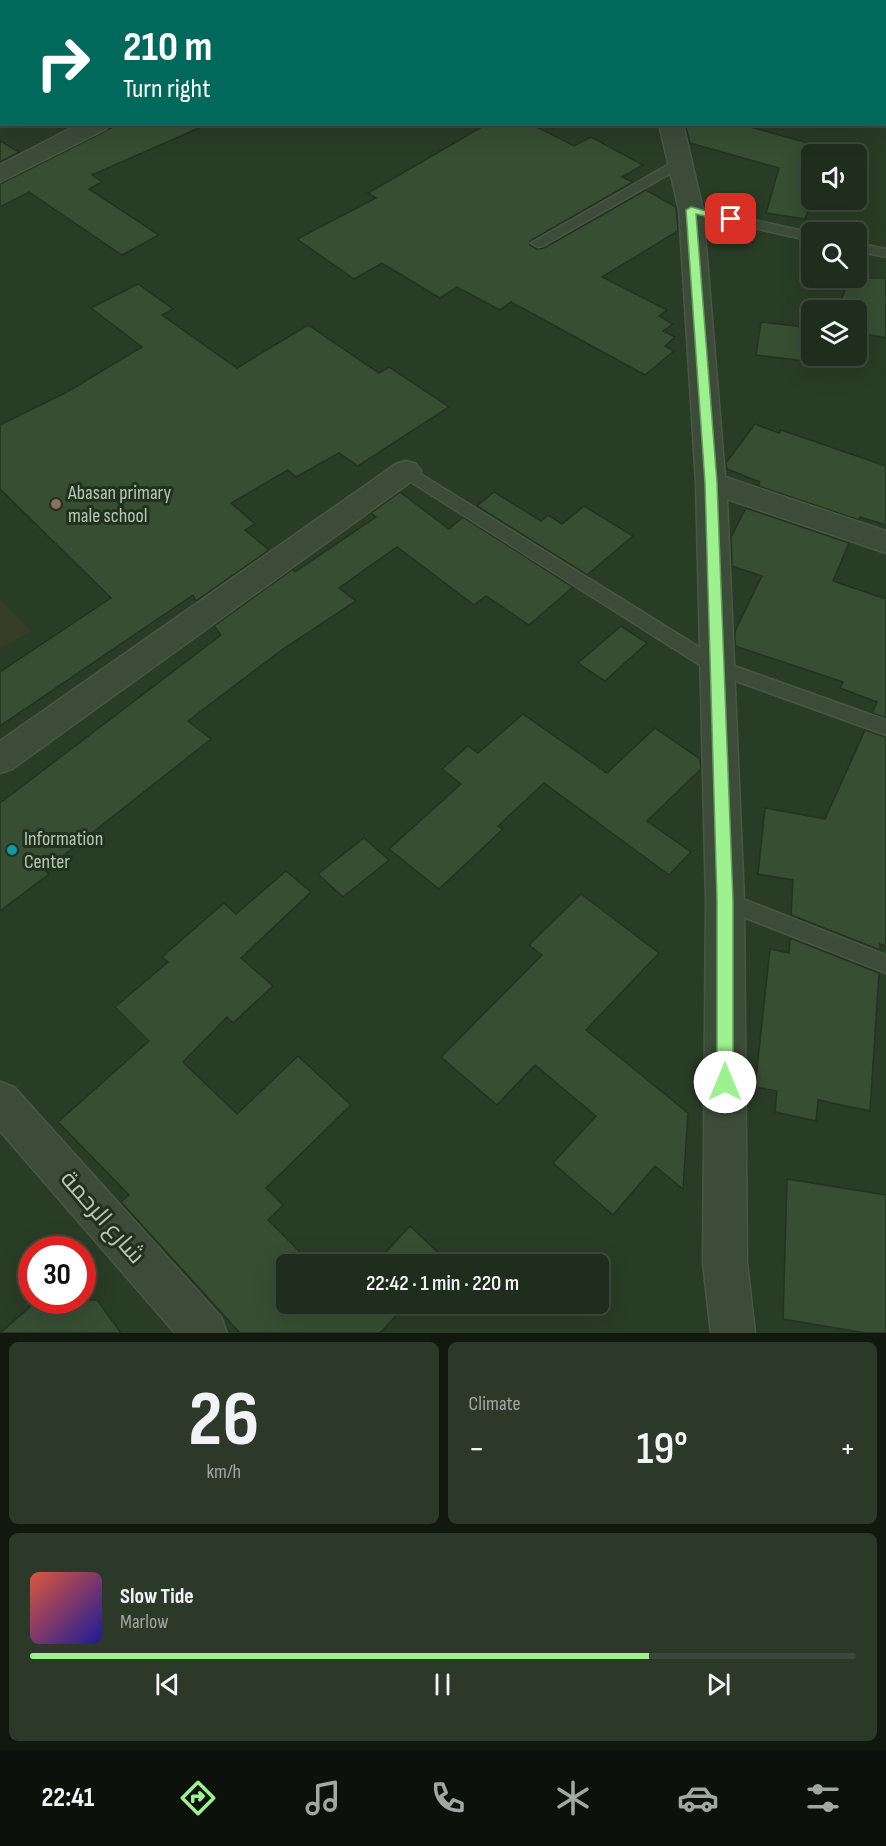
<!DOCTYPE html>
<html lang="en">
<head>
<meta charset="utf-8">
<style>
	:root { --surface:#1f2d1c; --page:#2c3929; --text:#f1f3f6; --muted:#a1a8a3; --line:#3c493b; --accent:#9df28f }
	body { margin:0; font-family:"Sofia Sans Condensed",Cairo,sans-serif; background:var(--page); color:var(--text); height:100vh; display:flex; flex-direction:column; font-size:22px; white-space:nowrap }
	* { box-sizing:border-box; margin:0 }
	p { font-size:20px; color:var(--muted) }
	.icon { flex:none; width:33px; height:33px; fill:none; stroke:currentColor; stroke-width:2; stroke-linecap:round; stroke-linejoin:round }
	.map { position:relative; height:1333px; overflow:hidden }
	.details { display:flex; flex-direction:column; gap:9px; padding:9px; background:#11190f; flex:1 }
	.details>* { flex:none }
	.hud { position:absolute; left:0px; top:0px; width:886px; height:126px; box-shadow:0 6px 24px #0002,0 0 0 2px var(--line); background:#00695c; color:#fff; overflow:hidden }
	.controls { position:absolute; left:801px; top:144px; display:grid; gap:12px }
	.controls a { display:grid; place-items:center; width:66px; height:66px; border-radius:9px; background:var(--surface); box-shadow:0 6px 24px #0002,0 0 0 2px var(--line); font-size:30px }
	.speed { position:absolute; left:18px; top:1236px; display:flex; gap:12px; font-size:30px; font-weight:700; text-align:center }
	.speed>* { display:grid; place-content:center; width:78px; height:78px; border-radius:50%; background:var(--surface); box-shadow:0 6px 24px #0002,0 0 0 2px var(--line); line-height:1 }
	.speed .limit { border:9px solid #d22; background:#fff; color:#111 }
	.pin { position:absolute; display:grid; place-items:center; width:51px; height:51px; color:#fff; margin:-26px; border-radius:12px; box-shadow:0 3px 9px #0006 }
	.me { position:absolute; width:66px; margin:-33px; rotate:0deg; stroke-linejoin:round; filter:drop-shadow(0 0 4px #0008) }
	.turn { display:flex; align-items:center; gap:21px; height:126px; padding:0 24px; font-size:27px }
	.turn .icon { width:78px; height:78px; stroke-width:2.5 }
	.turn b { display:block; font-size:42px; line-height:51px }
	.big { font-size:45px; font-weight:600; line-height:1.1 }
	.details .widget { flex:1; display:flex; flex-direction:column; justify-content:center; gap:9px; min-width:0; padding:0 21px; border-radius:9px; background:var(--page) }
	.details .dial { align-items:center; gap:0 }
	.dial b { font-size:78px; line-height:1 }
	.song { display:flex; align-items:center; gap:18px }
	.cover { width:72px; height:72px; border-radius:9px; background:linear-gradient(135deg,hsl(10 70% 55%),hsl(240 70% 35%)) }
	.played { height:6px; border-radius:3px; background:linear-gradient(90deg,var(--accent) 75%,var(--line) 75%) }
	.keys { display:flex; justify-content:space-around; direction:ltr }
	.heat { display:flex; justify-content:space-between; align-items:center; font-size:33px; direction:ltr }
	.details .tiles { flex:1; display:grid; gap:9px; grid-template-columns:1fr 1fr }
	.widget:last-child { grid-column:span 2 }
	.trip { position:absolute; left:276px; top:1254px; width:333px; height:60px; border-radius:9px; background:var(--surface); box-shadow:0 6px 24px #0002,0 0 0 2px var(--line); font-weight:600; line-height:60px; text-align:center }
	.tabs { display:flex; height:96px; justify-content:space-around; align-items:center; background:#0c120b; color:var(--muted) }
	.tabs .icon { width:42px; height:42px }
	.tabs .selected { color:var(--accent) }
	.tabs b { font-size:27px; color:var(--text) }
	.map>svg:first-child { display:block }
	.green { fill:#353d27 }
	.building { fill:#374e32; stroke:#233320; stroke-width:1.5 }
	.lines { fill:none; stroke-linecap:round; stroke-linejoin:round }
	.service-casing { stroke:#485845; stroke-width:3 }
	.minor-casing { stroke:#485845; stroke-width:3 }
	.service { fill:#3c4c39; fill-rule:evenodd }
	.minor { fill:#3c4c39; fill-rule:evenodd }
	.route { fill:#9df28f; stroke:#669d5d; stroke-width:1.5 }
	.education-dot { fill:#8d6e63; stroke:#21311e; stroke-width:2 }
	.culture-dot { fill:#0f9aa8; stroke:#21311e; stroke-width:2 }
	.labels { text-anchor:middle; stroke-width:6; stroke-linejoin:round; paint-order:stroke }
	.poi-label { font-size:20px; fill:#b7c8b5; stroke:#21311e; text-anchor:start }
	.near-street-label { font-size:24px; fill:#b7c8b5; stroke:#21311e }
</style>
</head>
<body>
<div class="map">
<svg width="886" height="1333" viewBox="0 0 886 1333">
	<rect width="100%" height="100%" fill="#293c25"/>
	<path class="green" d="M0,599L31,631L0,649Z"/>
	<path class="building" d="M119,124H208L92,175L102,182L89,189L159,235L122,255L29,192L0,207V184Z
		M487,124H531L574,146L591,137L643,165L622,177L633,182L530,241V245L537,249L544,248L646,190L676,207L678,231L602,277L667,310L659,316L673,324L663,331L675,337L665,346L674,351L645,375L511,302L500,310L457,287L440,298L382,263L354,279L297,239L376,198L368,193Z
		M685,124H740L815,145L808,156H812V200H831L828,211L809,208L805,219L766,213L779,168L690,143Z
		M0,141L19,152L0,162Z
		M849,278H886V338L856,332V310H838Z
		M138,284L173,309L162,315L237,368L308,325L379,373L389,367L449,407L358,466L339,453L296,477L288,470L231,503L255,524L245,530L269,550L196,601L193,595L0,726V672L111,598L0,489V425L67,392L142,347L91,308Z
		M761,322L812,328V356H830L829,364L756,355Z
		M755,424L779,433L781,430L886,466V525L860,517L859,520L758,486L760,482L727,469L726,463Z
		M400,492L449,529L463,517L573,587L529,625L486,596L474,605L397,547L339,588L356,601L283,649L188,721L211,739L45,870L49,874L0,911V803L221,635L214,626L293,569L295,572L376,517L371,513Z
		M494,492L541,521L548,515L562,524L584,506L633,536L587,575L477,506Z
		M746,508L849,543L833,581L886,599V718L872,713L877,702L840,688L843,682L735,646V631L762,576L732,566L731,537Z
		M621,626L647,643L605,681L578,663Z
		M523,714L607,773L655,728L700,759L701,769L647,821L691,852L669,875L544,783L498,826L503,829L439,889L389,849L461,784L442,769L468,746L478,753Z
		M865,730L886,737V946L880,944V950L791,915L793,880L758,874L765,808L825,819Z
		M364,838L389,860L343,897L318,874Z
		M286,871L311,892L241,958L273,986L233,1023L227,1017L183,1062L237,1114L298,1056L351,1105L266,1188L283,1205L268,1220L312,1264H286V1304H407L380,1333H240L121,1202L129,1195L58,1122L149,1041L115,1007L168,962L162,957L224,903L236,914Z
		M581,894L659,953L586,1030L688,1113L683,1189L655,1166L613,1215L553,1163L596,1116L535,1065L497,1105L441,1057L542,955L529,945Z
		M790,938L879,973L870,1111L818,1100L816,1121L775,1112L777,1091L755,1087L770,949L789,953Z
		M787,1179L886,1195V1333H865L783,1319Z
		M410,1226L446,1260L442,1264H375Z
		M38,1300H97L121,1333H0Z"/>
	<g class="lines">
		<defs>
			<path id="service" d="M680,158L685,159V165L543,246L538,247L531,243Z
				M691,206L812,233V241L686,213L684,210Z
				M856,243L886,249V257L856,251Z
				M406,465L723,662L886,720V735L711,672L400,475L398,471L400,467Z
				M725,892L886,955V973L718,907L715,901L718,895Z"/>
			<path id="minor" d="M336,0H359L335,2Z
				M615,0H637V2H616Z
				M79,124H109L106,129L0,182V165Z
				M659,124H683L703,210L725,477L886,531V553L727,499L744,901L747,1263L755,1333H711L703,1263L706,901L696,483L679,210Z
				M406,461L416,464L421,471L416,478L12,769L0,773V741L396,464Z
				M0,1082L14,1087L221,1317L227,1333H175L0,1131Z"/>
		</defs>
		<use href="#service" class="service-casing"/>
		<use href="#minor" class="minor-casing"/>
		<use href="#service" class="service"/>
		<use href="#minor" class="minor"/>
	</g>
	<path class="route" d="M691,207L736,219L731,222L696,214L717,483L733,901V1082L731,1087L725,1090L719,1087L717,1082V901L705,483L686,210Z"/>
	<circle class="education-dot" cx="56" cy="504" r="6"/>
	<circle class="culture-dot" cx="12" cy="850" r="6"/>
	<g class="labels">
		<g class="poi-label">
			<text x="68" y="499">Abasan primary<tspan x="68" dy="23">male school</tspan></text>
			<text x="24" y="845">Information<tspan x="24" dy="23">Center</tspan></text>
		</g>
		<g class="near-street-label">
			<text transform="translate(103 1217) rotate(49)" y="8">شارع الرحمة</text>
		</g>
	</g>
</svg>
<div class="controls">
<a><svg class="icon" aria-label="sound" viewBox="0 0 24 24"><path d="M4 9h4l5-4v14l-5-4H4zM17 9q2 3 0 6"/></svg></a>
<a><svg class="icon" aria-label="search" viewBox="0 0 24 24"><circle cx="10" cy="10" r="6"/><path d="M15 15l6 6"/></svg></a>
<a><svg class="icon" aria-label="layers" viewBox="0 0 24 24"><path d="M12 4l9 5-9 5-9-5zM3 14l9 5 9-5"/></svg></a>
</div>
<div class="speed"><div class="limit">30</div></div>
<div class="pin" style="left:731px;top:219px;background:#d93025"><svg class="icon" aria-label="arrive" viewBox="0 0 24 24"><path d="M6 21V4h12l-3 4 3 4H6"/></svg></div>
<svg class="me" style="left:725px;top:1082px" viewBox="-20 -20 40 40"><circle r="19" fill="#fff"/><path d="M0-13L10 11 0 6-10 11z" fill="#9df28f"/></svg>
<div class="trip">22:42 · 1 min · 220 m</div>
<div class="hud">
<div class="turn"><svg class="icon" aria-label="right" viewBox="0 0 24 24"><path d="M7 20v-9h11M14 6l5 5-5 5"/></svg><div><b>210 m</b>Turn right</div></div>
</div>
</div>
<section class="details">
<div class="tiles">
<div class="widget dial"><b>26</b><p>km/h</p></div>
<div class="widget"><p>Climate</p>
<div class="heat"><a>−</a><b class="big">19°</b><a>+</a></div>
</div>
<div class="widget">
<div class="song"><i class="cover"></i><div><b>Slow Tide</b><p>Marlow</p></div></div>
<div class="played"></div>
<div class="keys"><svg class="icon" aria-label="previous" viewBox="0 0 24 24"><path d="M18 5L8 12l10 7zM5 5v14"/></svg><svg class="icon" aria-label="pause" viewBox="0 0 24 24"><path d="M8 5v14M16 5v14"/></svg><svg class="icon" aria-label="next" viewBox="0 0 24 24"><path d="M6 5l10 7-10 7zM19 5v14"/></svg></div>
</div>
</div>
</section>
<nav class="tabs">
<b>22:41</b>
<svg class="icon selected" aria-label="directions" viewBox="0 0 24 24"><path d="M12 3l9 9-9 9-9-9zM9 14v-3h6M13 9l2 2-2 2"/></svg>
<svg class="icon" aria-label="music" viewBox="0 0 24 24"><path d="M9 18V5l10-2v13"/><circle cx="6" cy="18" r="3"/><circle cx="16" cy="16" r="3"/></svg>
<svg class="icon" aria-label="phone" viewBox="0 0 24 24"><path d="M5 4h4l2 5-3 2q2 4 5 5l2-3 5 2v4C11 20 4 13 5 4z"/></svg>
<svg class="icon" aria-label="climate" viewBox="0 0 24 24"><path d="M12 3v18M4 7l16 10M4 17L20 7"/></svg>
<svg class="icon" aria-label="car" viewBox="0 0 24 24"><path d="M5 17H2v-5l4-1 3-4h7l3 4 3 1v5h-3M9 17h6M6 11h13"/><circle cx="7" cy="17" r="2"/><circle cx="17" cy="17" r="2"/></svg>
<svg class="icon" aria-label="filters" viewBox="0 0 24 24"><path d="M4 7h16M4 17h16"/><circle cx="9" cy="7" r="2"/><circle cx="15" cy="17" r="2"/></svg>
</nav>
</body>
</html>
